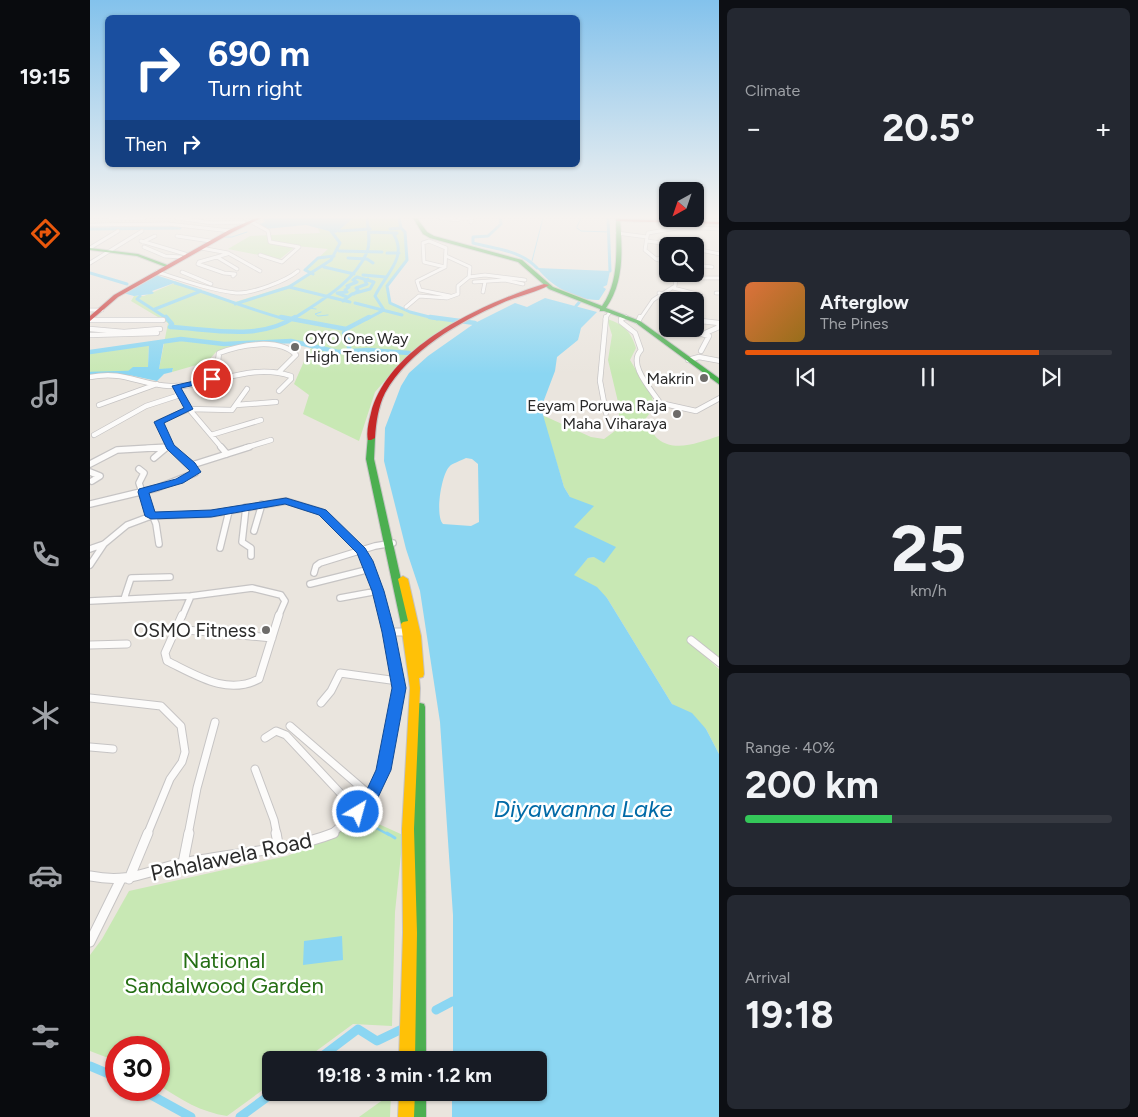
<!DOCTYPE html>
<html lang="en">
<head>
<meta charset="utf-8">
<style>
	:root { --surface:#171b24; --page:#242831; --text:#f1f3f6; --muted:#9ea1a6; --line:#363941; --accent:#ea580c }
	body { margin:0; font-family:Figtree,sans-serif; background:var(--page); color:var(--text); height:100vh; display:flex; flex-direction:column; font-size:19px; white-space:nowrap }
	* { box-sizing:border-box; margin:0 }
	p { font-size:16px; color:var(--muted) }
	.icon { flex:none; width:28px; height:28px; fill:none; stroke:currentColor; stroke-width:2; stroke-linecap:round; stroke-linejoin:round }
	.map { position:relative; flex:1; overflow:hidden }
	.details { display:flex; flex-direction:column; gap:8px; padding:8px; background:#0d0f14; width:419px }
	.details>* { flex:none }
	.banner { position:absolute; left:15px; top:15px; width:475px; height:152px; border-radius:8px; box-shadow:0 1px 4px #0004; background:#1a4fa0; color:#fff; overflow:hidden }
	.needle { width:32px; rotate:220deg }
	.tools { position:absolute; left:569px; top:182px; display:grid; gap:10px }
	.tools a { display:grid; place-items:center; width:45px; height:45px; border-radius:8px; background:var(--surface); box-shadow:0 1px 4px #0004; font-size:25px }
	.speed { position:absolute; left:15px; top:1036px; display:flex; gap:10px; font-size:25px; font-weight:700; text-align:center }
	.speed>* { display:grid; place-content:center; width:65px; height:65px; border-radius:50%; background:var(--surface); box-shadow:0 1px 4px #0004; line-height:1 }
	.speed .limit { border:8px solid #d22; background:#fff; color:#111 }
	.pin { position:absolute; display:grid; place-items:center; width:42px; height:42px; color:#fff; margin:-21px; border:2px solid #fff; border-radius:50%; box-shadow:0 1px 5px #0007 }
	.me { position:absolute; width:55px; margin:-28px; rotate:37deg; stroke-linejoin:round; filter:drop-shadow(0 0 4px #0008) }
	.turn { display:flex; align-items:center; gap:18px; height:105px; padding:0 20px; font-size:22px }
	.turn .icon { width:65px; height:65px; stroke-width:2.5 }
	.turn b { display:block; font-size:35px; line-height:42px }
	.then { display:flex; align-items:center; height:48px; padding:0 20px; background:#0003; gap:10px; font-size:19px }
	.big { font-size:38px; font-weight:700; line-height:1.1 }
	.details .tile { flex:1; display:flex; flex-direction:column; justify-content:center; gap:8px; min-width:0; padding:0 18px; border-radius:8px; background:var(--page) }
	.details .dial { align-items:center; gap:0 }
	.dial b { font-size:65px; line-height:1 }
	.song { display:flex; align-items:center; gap:15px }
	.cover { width:60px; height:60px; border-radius:8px; background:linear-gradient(135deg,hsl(20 70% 55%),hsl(40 70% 35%)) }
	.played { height:5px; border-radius:2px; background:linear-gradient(90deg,var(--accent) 80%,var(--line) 80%) }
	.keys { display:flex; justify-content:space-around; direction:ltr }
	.heat { display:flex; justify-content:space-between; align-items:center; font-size:28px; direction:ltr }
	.charge { height:8px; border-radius:4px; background:linear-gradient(90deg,#34c759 40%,var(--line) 0) }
	.trip { position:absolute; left:172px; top:1051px; width:285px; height:50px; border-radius:8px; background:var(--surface); box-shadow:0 1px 4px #0004; font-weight:700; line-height:50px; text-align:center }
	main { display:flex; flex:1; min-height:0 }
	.tabs { display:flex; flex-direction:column; width:90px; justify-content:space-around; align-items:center; background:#090b0e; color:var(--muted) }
	.tabs .icon { width:35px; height:35px }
	.tabs .active { color:var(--accent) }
	.tabs b { font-size:22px; color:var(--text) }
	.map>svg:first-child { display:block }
	.green { fill:#c8e8b4 }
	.water { fill:#8bd6f2; fill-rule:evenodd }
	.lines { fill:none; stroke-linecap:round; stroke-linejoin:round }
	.stream-far2 { stroke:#8bd6f2; stroke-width:1 }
	.stream-far1 { stroke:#8bd6f2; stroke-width:2.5 }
	.stream { stroke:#8bd6f2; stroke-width:3 }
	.canal-far2 { stroke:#8bd6f2; stroke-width:3 }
	.canal-far1 { stroke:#8bd6f2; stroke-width:4.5 }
	.canal { stroke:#8bd6f2; stroke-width:9 }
	.street-far4-casing { stroke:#c6c4c4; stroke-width:4.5 }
	.street-far3-casing { stroke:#c6c4c4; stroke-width:6 }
	.street-far2-casing { stroke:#c6c4c4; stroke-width:8 }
	.street-far1-casing { stroke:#c6c4c4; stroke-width:9 }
	.street-casing { stroke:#c6c4c4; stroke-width:11 }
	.fast-casing { stroke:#c6c4c4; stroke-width:2 }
	.slow-casing { stroke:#c6c4c4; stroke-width:2 }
	.jam-casing { stroke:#c6c4c4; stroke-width:2 }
	.street-far4 { stroke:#fcfbfa; stroke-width:3 }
	.street-far3 { stroke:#fcfbfa; stroke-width:4.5 }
	.street-far2 { stroke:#fcfbfa; stroke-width:5.5 }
	.street-far1 { stroke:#fcfbfa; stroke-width:7 }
	.street { stroke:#fcfbfa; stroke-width:9 }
	.fast { fill:#4caf50; fill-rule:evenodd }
	.slow { fill:#ffc107; fill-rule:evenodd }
	.jam { fill:#c62828; fill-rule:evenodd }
	.route { fill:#1a73e8; stroke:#114b97 }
	.poi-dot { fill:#6d6b69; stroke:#fff; stroke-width:2 }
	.labels { text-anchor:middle; stroke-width:5; stroke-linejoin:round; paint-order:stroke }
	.far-poi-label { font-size:16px; fill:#2a2a2a; stroke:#fff; text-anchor:end }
	.poi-label { font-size:19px; fill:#2a2a2a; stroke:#fff; text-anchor:end }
	.near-street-label { font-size:22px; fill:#2a2a2a; stroke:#fff }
	.near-park-label { font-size:22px; fill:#246e13; stroke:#fff }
	.near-water-label { font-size:24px; font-style:italic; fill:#006aa7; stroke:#fff }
</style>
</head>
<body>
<main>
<nav class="tabs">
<b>19:15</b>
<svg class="icon active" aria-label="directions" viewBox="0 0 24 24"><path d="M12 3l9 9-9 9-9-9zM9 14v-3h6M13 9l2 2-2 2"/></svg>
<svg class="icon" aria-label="music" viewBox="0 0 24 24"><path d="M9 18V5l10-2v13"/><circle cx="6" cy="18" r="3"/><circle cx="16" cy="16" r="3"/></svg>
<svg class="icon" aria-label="phone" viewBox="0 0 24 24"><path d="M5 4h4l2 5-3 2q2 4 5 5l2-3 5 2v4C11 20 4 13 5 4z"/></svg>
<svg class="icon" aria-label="climate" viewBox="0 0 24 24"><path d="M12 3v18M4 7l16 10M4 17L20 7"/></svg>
<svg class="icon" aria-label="car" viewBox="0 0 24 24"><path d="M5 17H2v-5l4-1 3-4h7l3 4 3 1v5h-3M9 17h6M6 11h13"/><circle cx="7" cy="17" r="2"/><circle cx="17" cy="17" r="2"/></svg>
<svg class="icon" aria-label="filters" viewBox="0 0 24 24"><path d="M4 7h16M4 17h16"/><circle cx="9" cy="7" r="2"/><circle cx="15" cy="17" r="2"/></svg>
</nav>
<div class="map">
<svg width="630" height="1117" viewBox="0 0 630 1117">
	<rect width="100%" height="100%" fill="#eae5de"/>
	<path class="green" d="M263,218H309L310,224L315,232L317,260L297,286L300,303C324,316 339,319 367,322L319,353L285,392L269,441L213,414L219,395L204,384L219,350L223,347L199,342L138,347L126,352L117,362L82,372L83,369H69L78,323L41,301L44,296H54L87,282L145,302L197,286L220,275L215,270L238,249L206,246L190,259L138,249L160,236L230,233L228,228L246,233Z
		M517,319C534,324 541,332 546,348L540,360L562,397L564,408L556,418C559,424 562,434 568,439C585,453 610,442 629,436V657L605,639L600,638L598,641L629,669V754L616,729L582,704L517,598L483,575L498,558L504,557L484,527L480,497L474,487L452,415L501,437L514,439L529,428V406L518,360L522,335Z
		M59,343L58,367L38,371L39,375L0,376V350L13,351Z
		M273,817L313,835L305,912L302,1026L263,1024L214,1060H181V1084L137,1116C111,1112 91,1100 69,1085V1048H26V1061L0,1051V955L12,939L39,891L197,856L241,838Z
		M301,1094L300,1117H269Z"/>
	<path class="water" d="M181,218H263L246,233L216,225L175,229L167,225L175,222L173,219Z
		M447,268L520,271L517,285L513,287L516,289L509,300C488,301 459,285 447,268Z
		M66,275L87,282L62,291L64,293L62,294L44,296L33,293Z
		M455,298L507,312L491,328L488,340L467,357L465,371L451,408L474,487L480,497L504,506L484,527L526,547L514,563L504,557L498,558L484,575L507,587L517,598L582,704L602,713L616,729L629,754V1117H362V1093L449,1092V1060H363V915L350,722L330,591L316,549L294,461L295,428L311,386L319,373L338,356L385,323L425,303L437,307ZM376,458L382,459L388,464L389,522L381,526L353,524C345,516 351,476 359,467C362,463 371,461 376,458Z
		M74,341L69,369L83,368L82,372L74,374L67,381L39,375L38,371L43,367H58L59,343Z
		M252,936L253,960L213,965L214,941Z"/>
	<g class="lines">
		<path class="stream-far2" d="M487,227L491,218
			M487,228L491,231L519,232
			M133,237H142L157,232
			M442,261L453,218
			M219,308L226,309
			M231,312L225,314L228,316L238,315"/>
		<path class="stream-far1" d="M268,818L299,835"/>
		<path class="stream" d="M297,833L305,838"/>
		<path class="canal-far2" d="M410,218L411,224L398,236L383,237V243C406,249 430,250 447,268
			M518,218L520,271
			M311,228L315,232L317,260L297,286L300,303L320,312L347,319
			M0,229L90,228
			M300,229L311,228L309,218
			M241,231L250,243L241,260L199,287L260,302
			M249,231L280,229
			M249,251L292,252
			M297,253H309
			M258,258L277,259L283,263
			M234,267L264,274
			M0,273L37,284
			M223,274L215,270L228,258L244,256
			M273,275L296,277
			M85,283C122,294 158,309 195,319
			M264,294L268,290L266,288L277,284L275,281L278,279
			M50,296L47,299L78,319
			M253,301L262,294L280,289L284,282L267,277L263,280L267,282L257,286L259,287L255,290L257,292L247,293L257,297
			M265,303L312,315
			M145,304L199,287
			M486,306L494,297
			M65,309L111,291
			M203,319C230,301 264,283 277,252C281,242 278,229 277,218
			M277,319L294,310L285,296C294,276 318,258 304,235L307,233L279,232"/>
		<path class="canal-far1" d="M76,317L82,324L80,327C121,329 169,341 205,317
			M191,317L256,329
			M340,317L385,323
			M259,351V342L254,333L256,329L279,317
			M0,352L91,339L134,344L201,341L248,352L278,350L319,353
			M0,374L38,373"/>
		<path class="canal" d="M346,1010L363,1001
			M227,1060L268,1029L287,1041L312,1029
			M0,1066L26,1077
			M52,1090L101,1117
			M150,1117L184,1092"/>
		<defs>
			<path id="street-far4" d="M87,218L123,223L154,222
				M351,218L368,220L369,218
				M369,218L382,219L381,222
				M20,219L55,218
				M160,221L178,231L180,242L209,247L192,262L170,255
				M0,225L78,224L141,231
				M527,233L557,237L558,233L593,227L630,229
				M87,236L120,241
				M557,237L555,250L566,259L578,263
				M51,241L95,254
				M339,241L356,248L355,267L334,262L333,243Z
				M557,241L593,246
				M53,242L65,236
				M54,247L75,256L91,257
				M0,248L28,231
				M111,248L138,253L170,271
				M605,249L630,254
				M127,257L147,269
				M566,259L578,257
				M109,262L108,264L134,273L145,274L143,276
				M109,262L137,254
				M0,263L52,231
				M605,265L622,267
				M355,267L327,281L330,290L360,296
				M67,272C92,280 120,290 146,293C162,294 196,281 208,271
				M92,272L121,284
				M379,277L395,275L435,280
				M384,282L415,280L433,284
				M583,288L611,295
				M393,292L395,282
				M569,293L593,301
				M626,293H630
				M316,307L329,296L357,298L368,294V286L379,277L380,267L356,256
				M0,310H12
				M515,319L520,312
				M532,319L536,317
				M550,319L563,300L585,286L586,278H630"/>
			<path id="street-far3" d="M516,317L510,381L516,413
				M535,317L531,319V322L545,333L551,350C537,364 561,389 570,403L606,411L630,398
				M0,320H73
				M611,321L630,323
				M548,322L550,317
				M0,329L34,332L70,329
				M605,332L619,336L611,351
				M613,334L629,327L628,323
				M0,335L67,333
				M598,360L609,357L630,361
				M0,377C35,370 49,385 80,386C122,388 158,362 201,376V379L189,391
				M122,379L127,370L129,353C150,345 189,337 206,355L189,372
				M86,386L99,409L132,448
				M9,405L67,384
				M146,405L186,402
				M4,435L56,406L90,395
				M121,435L171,420
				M57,448L80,447
				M75,448L77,447
				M82,448L69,422L99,409L142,410L157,389
				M155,448L181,440"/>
			<path id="street-far2" d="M131,447L137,454
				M64,458L77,447
				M0,464L27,450L79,447
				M102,465L159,447
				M49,469L54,473L49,483L52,492
				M0,472L10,476L2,481
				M53,492L66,524L69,544
				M0,504L67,488L105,473L102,465L80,447
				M156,507L152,542L161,548V556
				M164,531L172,504
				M130,548L139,511
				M0,549L14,544L37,525L61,516L121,514L196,501L232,512L271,550L277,561L294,617
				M0,565L14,544
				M224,573L226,566L230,563L285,546L303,543
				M220,584L280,569
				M101,596L162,588L191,595L195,601L188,617
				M250,598L288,591
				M34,599L41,578L80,577
				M0,601L101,596
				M92,617L101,596"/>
			<path id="street-far1" d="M92,615L75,653L77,661C106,675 137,696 169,679L189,615
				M86,629L182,638
				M299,632H318
				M601,640L630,663
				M0,645L37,644
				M0,698L71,706L91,726L95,752L92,762L80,779L57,835
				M231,703L241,691L250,673L308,681
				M200,726L281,796
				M175,738L186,731L196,735L268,812
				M0,747L23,749
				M165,769L184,820L187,835
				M98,835L107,788L125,722
				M240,835L278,803L294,770L309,688L294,615"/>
			<path id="street" d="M186,833L189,849
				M93,863L99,833
				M0,876C40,884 56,871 93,863C143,852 195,852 244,833
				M39,879L58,833
				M0,942L31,879"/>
			<path id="fast" d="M323,218H327L337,232L344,236L432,260L463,287L512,306C530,281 526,248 526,218H530C532,248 535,281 516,308L550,321L630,379V385L546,323L514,311H510V309L459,289L428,262L340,238L333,234Z
				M0,248L48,254L80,266L76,267L47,256L0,250Z
				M278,436H281L285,438L284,459L321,624L319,626H313L311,624L276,459Z
				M330,703L334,704L335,707L336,1060H320L325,707L326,704Z
				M320,1092H336V1117H320Z"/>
			<path id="slow" d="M313,576L318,579L331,636L334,674L333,677L329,678L330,688L324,829L327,933L325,1060H309L313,933L312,829L320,688L311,624L313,622L318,621L308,579Z
				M309,1092H325L324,1117H308Z"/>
			<path id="jam" d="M166,218H171L143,232L28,297L0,321V316L24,295L139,230Z
				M528,219L630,222V224L526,221Z
				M454,284L459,285C446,293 427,296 412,303C369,322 319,350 295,393C288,407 286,423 285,438L281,440H278C276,432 279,421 281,413C298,346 394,303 454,284Z"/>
		</defs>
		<use href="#street-far4" class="street-far4-casing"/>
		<use href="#street-far3" class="street-far3-casing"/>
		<use href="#street-far2" class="street-far2-casing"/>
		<use href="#street-far1" class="street-far1-casing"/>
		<use href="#street" class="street-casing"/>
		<use href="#fast" class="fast-casing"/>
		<use href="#slow" class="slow-casing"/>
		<use href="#jam" class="jam-casing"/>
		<use href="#street-far4" class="street-far4"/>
		<use href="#street-far3" class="street-far3"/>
		<use href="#street-far2" class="street-far2"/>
		<use href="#street-far1" class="street-far1"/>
		<use href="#street" class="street"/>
		<use href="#fast" class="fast"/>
		<use href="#slow" class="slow"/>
		<use href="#jam" class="jam"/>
	</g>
	<linearGradient id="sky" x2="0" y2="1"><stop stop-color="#83c2ec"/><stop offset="0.58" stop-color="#f6f3f0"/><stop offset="1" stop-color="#f6f3f0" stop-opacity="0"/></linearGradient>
	<rect width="630" height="374" fill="url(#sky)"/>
	<path class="route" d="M122,377L126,379L125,381L91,388L103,409L74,423L84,445L105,463L111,472L93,483L59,493L65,512L121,510L196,498L236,510L275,548L283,561L294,591L305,632L316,688L301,770L283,808L268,819L263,817L260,812L273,798L286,770L302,688L292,632L282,591L267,553L229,515L195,504L121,517L61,519L55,516L48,492L49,489L86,479L100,471L77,449L64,422L94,408L82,386Z"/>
	<g class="poi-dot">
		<circle cx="205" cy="347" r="5"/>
		<circle cx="614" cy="378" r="5"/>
		<circle cx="587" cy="414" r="5"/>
		<circle cx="176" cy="630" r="5"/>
	</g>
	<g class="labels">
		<g class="far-poi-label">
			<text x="215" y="344" text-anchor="start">OYO One Way<tspan x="215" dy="18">High Tension</tspan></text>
			<text x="604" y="384">Makrin</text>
			<text x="577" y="411">Eeyam Poruwa Raja<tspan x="577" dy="18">Maha Viharaya</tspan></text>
		</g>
		<g class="poi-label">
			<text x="166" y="637">OSMO Fitness</text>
		</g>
		<g class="near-street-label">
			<text transform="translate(141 856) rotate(-12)" y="8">Pahalawela Road</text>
		</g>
		<g class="near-park-label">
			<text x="134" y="968">National<tspan x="134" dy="25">Sandalwood Garden</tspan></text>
		</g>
		<g class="near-water-label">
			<text x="493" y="817">Diyawanna Lake</text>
		</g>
	</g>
</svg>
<div class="tools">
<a><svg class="needle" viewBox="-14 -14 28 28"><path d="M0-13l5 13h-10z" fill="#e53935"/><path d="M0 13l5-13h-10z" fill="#9ea1a6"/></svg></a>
<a><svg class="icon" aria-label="search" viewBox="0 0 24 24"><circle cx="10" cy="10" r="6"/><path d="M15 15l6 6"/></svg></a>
<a><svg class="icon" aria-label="layers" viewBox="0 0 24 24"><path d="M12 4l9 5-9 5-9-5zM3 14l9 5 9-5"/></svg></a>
</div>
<div class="speed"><div class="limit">30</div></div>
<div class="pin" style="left:122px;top:379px;background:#d93025"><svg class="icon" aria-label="arrive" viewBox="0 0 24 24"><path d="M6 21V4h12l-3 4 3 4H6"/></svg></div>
<svg class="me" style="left:268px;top:812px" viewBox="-20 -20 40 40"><circle r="17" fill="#1a73e8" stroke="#fff" stroke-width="3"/><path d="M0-11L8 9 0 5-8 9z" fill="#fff"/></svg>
<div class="trip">19:18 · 3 min · 1.2 km</div>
<div class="banner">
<div class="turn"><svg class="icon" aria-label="right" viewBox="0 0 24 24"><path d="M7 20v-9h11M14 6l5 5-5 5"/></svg><div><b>690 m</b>Turn right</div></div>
<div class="then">Then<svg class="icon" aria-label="right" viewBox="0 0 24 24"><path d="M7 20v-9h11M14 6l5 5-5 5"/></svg></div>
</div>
</div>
<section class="details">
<div class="tile"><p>Climate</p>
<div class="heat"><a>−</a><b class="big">20.5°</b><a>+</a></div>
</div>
<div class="tile">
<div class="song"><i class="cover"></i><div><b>Afterglow</b><p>The Pines</p></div></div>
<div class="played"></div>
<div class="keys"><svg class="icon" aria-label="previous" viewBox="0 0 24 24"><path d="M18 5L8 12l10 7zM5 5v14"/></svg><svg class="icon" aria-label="pause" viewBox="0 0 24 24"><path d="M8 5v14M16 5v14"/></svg><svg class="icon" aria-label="next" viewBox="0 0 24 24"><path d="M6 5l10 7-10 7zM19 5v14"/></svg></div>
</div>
<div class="tile dial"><b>25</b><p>km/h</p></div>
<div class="tile"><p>Range · 40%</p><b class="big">200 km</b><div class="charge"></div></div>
<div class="tile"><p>Arrival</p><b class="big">19:18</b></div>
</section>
</main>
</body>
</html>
